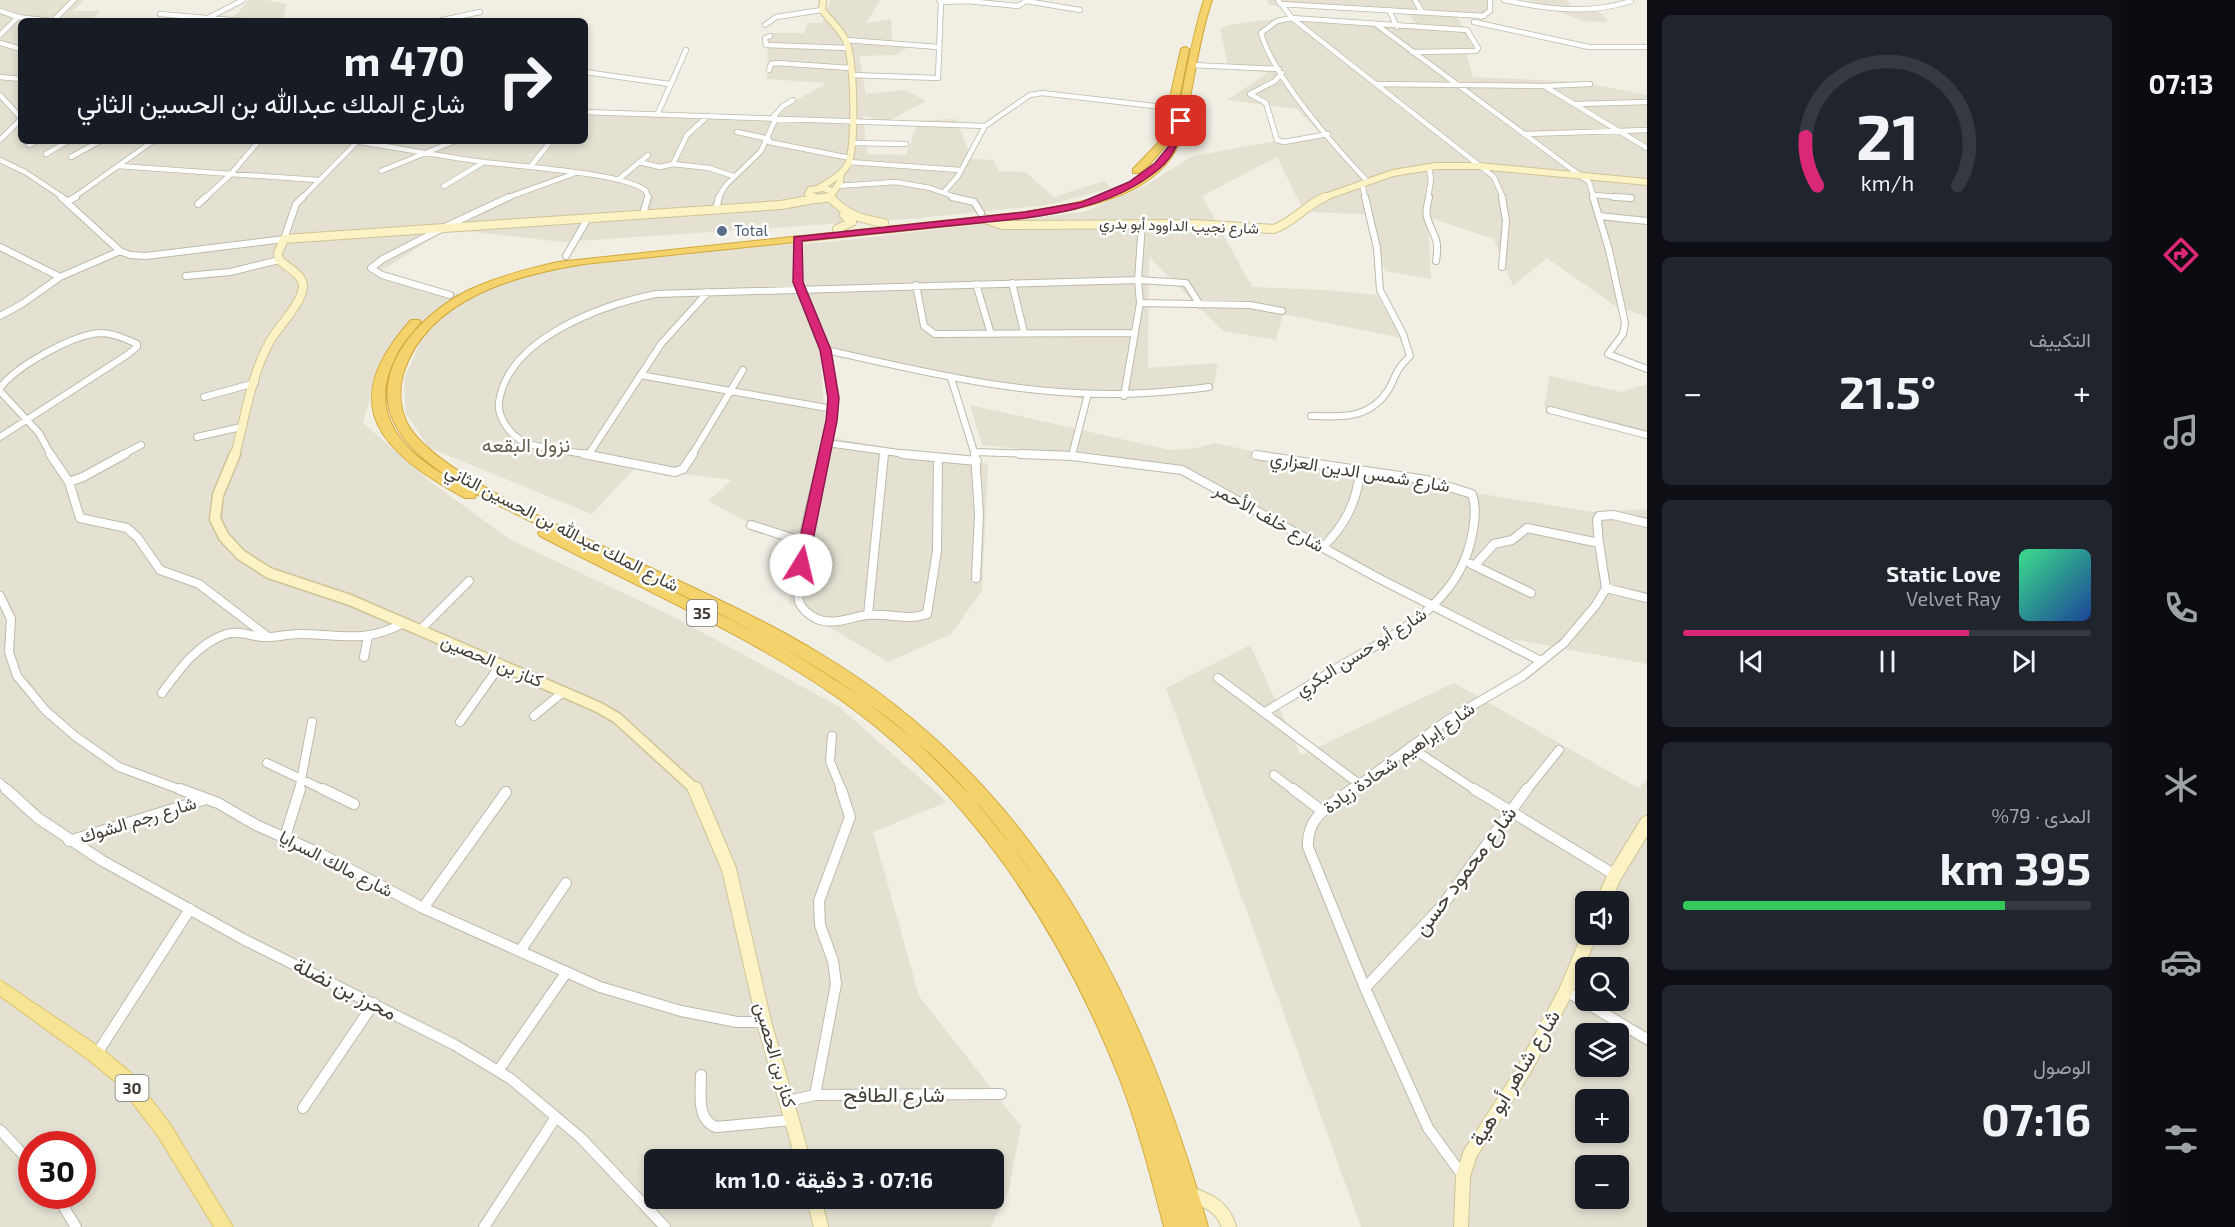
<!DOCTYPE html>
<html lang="ar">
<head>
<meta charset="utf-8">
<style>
	:root { --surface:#171b24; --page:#20242c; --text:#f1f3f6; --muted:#9ea1a6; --line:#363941; --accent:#db2777 }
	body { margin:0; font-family:"Exo 2",Vazirmatn,sans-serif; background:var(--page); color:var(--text); direction:rtl; height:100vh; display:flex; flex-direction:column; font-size:22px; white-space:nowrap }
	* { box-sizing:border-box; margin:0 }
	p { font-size:20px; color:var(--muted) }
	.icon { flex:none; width:33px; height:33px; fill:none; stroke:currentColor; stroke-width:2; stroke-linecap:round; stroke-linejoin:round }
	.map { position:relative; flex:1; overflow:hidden; direction:ltr }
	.details { display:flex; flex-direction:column; gap:15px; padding:15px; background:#0d0f14; width:480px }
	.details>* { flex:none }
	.guide { position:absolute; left:18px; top:18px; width:570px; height:126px; border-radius:9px; box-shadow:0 3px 9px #0003; direction:rtl; background:#171b24; color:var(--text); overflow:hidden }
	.fabs { position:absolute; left:1575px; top:891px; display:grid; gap:12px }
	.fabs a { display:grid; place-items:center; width:54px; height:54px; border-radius:9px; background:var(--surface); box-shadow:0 3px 9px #0003; font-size:30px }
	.speed { position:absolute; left:18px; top:1131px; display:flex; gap:12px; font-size:30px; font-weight:700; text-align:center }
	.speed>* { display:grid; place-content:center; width:78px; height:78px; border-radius:50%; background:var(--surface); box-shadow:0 3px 9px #0003; line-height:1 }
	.speed .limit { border:9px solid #d22; background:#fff; color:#111 }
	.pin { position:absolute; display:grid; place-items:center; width:51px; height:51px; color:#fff; margin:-26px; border-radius:12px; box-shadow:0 3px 9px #0006 }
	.me { position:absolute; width:66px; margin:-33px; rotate:9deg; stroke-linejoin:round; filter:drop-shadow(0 0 4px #0008) }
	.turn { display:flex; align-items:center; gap:21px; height:126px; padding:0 24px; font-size:27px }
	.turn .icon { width:78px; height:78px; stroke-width:2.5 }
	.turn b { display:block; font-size:42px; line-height:51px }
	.big { font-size:45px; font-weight:700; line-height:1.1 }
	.details .tile { flex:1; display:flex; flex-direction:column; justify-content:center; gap:9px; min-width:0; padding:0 21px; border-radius:9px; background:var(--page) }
	.details .dial { align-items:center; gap:0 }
	.dial svg { height:156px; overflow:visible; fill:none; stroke:var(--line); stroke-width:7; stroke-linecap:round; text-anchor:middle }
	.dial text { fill:var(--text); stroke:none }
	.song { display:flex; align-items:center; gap:18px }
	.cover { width:72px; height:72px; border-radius:9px; background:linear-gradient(135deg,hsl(150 70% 55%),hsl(220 70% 35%)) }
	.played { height:6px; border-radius:3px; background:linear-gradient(90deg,var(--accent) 70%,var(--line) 70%) }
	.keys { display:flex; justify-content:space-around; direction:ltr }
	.heat { display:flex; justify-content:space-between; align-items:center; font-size:33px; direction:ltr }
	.charge { height:9px; border-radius:4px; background:linear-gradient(90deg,#34c759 79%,var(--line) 0) }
	.trip { position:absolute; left:644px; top:1149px; width:360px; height:60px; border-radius:9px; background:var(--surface); box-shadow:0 3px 9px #0003; font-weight:700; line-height:60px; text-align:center; direction:rtl }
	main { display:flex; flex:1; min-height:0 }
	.menu { display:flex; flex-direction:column; width:108px; justify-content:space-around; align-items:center; background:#090b0e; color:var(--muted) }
	.menu .icon { width:42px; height:42px }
	.menu .active { color:var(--accent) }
	.menu b { font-size:27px; color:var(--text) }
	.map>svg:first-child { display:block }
	.residential { fill:#e4e1d3; fill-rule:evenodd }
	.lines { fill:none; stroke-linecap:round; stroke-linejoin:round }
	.street-far3-casing { stroke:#beb9ab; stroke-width:6 }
	.street-far2-casing { stroke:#beb9ab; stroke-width:8 }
	.street-far1-casing { stroke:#beb9ab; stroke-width:10 }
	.street-casing { stroke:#beb9ab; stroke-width:12 }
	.secondary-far3-casing { stroke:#cec497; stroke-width:8 }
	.secondary-far2-casing { stroke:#cec497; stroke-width:10 }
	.secondary-far1-casing { stroke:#cec497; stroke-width:13 }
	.secondary-casing { stroke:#cec497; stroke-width:16 }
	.primary-casing { stroke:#dbc368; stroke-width:2 }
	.highway-casing { stroke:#d2a93d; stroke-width:2 }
	.street-far3 { stroke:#fff; stroke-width:4.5 }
	.street-far2 { stroke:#fff; stroke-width:6 }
	.street-far1 { stroke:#fff; stroke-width:8 }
	.street { stroke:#fff; stroke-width:10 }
	.secondary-far3 { stroke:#fbf3c5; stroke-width:6 }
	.secondary-far2 { stroke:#fbf3c5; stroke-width:8 }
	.secondary-far1 { stroke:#fbf3c5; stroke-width:10 }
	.secondary { stroke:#fbf3c5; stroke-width:14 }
	.primary { fill:#f7e597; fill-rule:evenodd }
	.highway { fill:#f4d36c; fill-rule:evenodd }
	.route { fill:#db2777; stroke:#8e194d; stroke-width:1.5 }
	.service-dot { fill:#5c6f8a; stroke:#fff; stroke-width:2 }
	.labels { text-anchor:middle; stroke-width:5; stroke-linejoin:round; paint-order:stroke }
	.far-street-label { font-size:15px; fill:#433e35; stroke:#fff }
	.far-service-label { font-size:15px; fill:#4e5e75; stroke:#fff; text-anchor:start }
	.shield { fill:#fff; stroke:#7b7872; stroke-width:1.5 }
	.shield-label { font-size:16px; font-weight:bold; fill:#433e35 }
	.street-label { font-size:18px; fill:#433e35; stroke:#fff }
	.neighbourhood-label { font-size:20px; fill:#655d4d; stroke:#fff }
	.near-street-label { font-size:21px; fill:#433e35; stroke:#fff }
</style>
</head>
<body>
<main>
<nav class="menu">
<b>07:13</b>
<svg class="icon active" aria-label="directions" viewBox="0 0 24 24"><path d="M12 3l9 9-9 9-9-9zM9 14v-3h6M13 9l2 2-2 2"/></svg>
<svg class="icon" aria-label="music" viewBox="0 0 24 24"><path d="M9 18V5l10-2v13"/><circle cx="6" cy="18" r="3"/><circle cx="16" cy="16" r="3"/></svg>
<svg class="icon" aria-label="phone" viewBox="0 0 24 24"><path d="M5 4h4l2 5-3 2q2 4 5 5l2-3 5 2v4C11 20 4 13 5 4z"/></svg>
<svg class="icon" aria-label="climate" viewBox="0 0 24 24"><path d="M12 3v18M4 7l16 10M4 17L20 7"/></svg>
<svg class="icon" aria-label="car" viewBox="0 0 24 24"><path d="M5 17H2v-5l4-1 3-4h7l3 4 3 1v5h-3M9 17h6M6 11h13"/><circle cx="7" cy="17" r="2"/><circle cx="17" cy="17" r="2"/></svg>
<svg class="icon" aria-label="filters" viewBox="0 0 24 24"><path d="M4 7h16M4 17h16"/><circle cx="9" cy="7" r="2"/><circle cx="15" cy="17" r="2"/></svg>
</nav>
<section class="details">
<div class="tile dial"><svg viewBox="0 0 100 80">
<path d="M14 69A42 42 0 1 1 86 69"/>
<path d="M14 69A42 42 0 0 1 8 44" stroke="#db2777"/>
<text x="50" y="56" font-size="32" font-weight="700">21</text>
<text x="50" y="72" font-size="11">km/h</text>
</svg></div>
<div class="tile"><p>التكييف</p>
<div class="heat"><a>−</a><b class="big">21.5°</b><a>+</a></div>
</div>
<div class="tile">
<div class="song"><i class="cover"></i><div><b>Static Love</b><p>Velvet Ray</p></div></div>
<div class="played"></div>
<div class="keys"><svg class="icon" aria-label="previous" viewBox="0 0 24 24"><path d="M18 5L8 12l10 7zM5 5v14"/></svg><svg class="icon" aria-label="pause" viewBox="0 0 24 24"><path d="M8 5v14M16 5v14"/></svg><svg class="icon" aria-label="next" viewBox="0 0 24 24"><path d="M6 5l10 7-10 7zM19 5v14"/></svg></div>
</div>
<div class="tile"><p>المدى · 79%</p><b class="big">395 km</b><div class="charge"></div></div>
<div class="tile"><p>الوصول</p><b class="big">07:16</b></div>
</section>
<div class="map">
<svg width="1647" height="1227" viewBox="0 0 1647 1227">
	<rect width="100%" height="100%" fill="#f1eee4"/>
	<path class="residential" d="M0,0H84L73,11H101L90,21H21V141H585V111L779,116L791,103L827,83L767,79L768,33H804L808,23H822L830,0H880L866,23L891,19L892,41L913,44L896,55L859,56L866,94L905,90L926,101L888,121L863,116L867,154L906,155L919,121L956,119L972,159L993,160L999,171L1025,172L1054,197L1104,181L1111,188L1048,205L920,218L562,242L448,229L382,270L469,297L382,357L363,423L427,479L509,539L674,617L838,706L947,802L873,832L919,996L1021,1126L1009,1190L991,1227H0ZM32,1144H82V1196H32ZM654,1160H993V1198H654Z
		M249,0H266L287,4L283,20L287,21H230Z
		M1267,0H1493L1483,16H1456L1475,45L1467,56L1473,77L1582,82L1647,95V222L1640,223L1647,224V317L1614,305L1547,258L1513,286L1494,239L1428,217L1431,279L1385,271L1366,214L1304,212L1277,157L1202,196L1252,287L1325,290L1377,295L1402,338L1283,314L1276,340L1223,331L1149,257L1148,368L1218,363L1213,389L1082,399L820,352L826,437L988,464L982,591L951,634L888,662L789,603L793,546L708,501L732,480L635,468L592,514L429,448L406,414L404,379L428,326L483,291L562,266L679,251L829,242L1084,212L1146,185L1193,156L1320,133L1297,109L1227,100L1268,73L1228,67L1220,28L1234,24L1290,17L1418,26L1405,10L1269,5Z
		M1528,0H1566L1572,7L1599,12L1609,22L1583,21Z
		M1550,376L1621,392L1647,384V438L1544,407Z
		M970,405L1170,450L1197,448L1215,443L1336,470L1592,512L1647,509V664L1501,637L1354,562L1192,469L982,445Z
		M1250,645L1301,755L1454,683L1638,788L1647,780V1227H1361L1166,688ZM1586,902H1618V934H1586ZM1586,968H1618V1000H1586ZM1586,1034H1618V1066H1586ZM1586,1100H1618V1132H1586ZM1586,1166H1618V1198H1586Z"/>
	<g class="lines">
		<defs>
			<path id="street-far3" d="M939,0L941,2L967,1L1018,6L1026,1L1080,10
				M1278,0L1292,18L1494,177L1503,198
				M1415,0L1422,12
				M1504,0C1546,9 1589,15 1631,1
				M1280,4L1484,16
				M1389,10L1397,27
				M0,11L18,17L50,21
				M160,14L243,21
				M210,17L243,0
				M1481,17L1490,11V0
				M53,21L74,0
				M438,21L480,12
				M1474,22L1589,47H1647
				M765,25L776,17L822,10
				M1377,25L1589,182L1594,198
				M0,35L18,17
				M770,36L765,38L766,45L848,48
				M846,40L938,47
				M0,43L21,49
				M1412,52L1476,51L1478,48L1467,30
				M1192,65L1279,69
				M769,70L771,64L777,63L850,68
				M585,72L669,84
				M1282,73L1275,81L1250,94L1266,103L1277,140L1284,142L1328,134
				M851,75L938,78L941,2
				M0,77L21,79
				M1378,84L1545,86L1590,84
				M1546,87L1647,148
				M0,95L21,118
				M1577,104L1647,102
				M585,112L985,126
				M658,113L686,50
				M772,118L783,106L793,100
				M737,132L769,139
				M1526,134L1647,130
				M0,140L21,119
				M355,141C398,148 440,156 483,162C515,166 626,173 646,191L648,198
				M769,142L850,158
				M852,143L906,144
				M29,145L36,141
				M46,154L68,141
				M71,157L100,141
				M0,160L25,172L64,198
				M639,162L660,167L673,164L687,135L708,116
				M849,162L960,170
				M673,164L709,168L733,176
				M118,166L318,180
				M531,166L551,141
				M381,171L455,141
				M619,179L648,155
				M1367,181C1335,147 1273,77 1261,33L1277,21L1292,18L1467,30
				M1362,183L1365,198
				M444,186L484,162
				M837,186L896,182L930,188L958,198
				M944,192L958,176L985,126L1030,95L1042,93L1171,108
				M1594,195L1631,198
				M73,198L153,141
				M205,198L230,175L259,141
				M302,198L358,141
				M506,198L573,174
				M718,198L726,185L761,151L776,118
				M1428,198L1431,179L1429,168"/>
			<path id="street-far2" d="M61,197L120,251L130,255L146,256L284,239L296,204L303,197
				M952,197L974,202L981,213
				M1429,197C1428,203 1425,211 1427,217C1433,237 1440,237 1436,261
				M1593,197L1609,250L1625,323L1623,334L1608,354L1647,369
				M1614,197L1631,198
				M68,201L76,197
				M198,204L206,197
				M716,209L719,197
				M643,214L648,197
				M1599,216L1647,221
				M797,239L798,280L824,351L831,380L832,416L824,455
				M0,247L60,277
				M566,256L588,218
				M1502,267L1506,221L1502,197
				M186,276L230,272L279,260
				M1012,283L1024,332
				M976,284L991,334
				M916,285L924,326L935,334L1135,333
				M450,295L382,275L371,268L383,259L447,226L509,197
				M1140,303L1250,305L1282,311
				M0,316L22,304L60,277L120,251
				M826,350C920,371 1017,395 1114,394C1146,394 1177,391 1209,387
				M640,375L833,409
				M951,378L975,455
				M0,388C16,366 74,334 101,333C113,333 126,339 137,344V347L127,355L0,437
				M0,391L39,433L51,455
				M1124,396L1140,303L1138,280L1142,224
				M204,397L255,383
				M1550,410L1647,435
				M1311,416C1343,417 1372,419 1390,387C1398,371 1396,370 1410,356L1403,334L1380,290L1377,248L1365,197
				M197,437L241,427
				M827,443L913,455
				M975,452L1056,455
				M589,454L661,344L708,292
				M122,455L141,445
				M591,455C576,452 536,448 524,442C510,435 497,417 499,402C508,338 602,305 656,294L1138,280L1186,283L1200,305
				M692,455L743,370
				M884,455V451
				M1072,455L1088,394
				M1256,455H1258"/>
			<path id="street-far1" d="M50,454L69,482L83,477L125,454
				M584,454L675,472L683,469L693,454
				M824,454C816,487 789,575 800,604C803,610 811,616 817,619C833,626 851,617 867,615C888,613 907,621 927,614L937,551L938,459
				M902,454L977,461
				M975,454L979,514L976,578
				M1020,454L1072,456L1182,470L1378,578L1541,661
				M1256,455L1427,480L1472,494C1476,505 1475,519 1473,530C1462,602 1401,631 1344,664C1318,680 1292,696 1265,712
				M69,482L80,518L127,528L138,538L160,570L199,584L268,637
				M751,525L804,542
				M1323,547C1345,525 1357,502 1360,471
				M1471,564L1531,593
				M1475,565L1494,544L1512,540L1527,528L1599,543
				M1606,588L1647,598
				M0,596L11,619L9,652L17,676L46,711L75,736L119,767L184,791
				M868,615L884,454
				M420,630L469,581
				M364,657L368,637
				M1218,678L1359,784
				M162,693C179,670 197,644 226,634C238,630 250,636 262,637C275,638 287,634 299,634C339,634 366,644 403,623
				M534,716L563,692
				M460,722L501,664
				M832,736L830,761L842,791
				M1410,747L1477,791
				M267,763L326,791
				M1274,775L1295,791
				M0,783L8,791
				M299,791L312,722
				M1350,791L1446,721L1523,676L1564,643L1596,605L1606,588L1599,543L1597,520L1599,516L1613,515L1647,523
				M1526,791L1559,750"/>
			<path id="street" d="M6,789L38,818L101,860L243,939L455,1045L511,1079L581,1138L665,1227
				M180,789L218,803L256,825L321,854L423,908L600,987L681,1011L737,1022H764
				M323,789L354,804
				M1293,789L1322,811
				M1352,789C1330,805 1306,817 1308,847L1365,988L1428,1128L1463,1176
				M1474,789L1615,875
				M285,837L300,789
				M69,841L206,799
				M423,908L506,792
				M520,951L566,883
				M1365,988L1442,906L1527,789
				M1566,991L1647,1039
				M96,1055L190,909
				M498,1071L566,973
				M701,1075C701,1092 696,1120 716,1127L793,1120
				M815,1095L836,984L833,961L820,925L819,901L850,817L841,789
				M788,1101L815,1095L1001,1094
				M303,1108L374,1003
				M0,1130L32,1164
				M57,1196L76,1227
				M484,1227L556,1117"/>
			<path id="secondary-far3" d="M819,188C829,182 842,175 848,164C856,147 855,56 845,39C840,29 829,19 822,10L823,0
				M816,198L808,194L810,190L823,188L832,191
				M823,198L830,197L840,182L841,174
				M1322,198L1393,173L1436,166H1479L1647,182"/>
			<path id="secondary-far2" d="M813,197L818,199L830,197
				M830,197C846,215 861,219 884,223
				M985,219L1002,225L1192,224L1274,229C1293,222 1306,205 1325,197
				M837,229L852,222L844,215
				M235,455C245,418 251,375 270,341C278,327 303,302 303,286C303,275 287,267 279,260L278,253L284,239L781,205L814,199"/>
			<path id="secondary-far1" d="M235,454L218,495L215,519L224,537L241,555L269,573L350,600L598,707L617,718L697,791"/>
			<path id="secondary" d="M695,789L729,869L764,1022L803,1160
				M1603,902L1615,875L1647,823
				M1189,1194C1208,1200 1223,1207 1229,1227
				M814,1198L821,1227
				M1461,1227L1463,1176L1470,1154L1524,1070L1566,991L1590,934"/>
			<path id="primary" d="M0,980L102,1049L130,1072L170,1124L233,1227H214L158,1136L118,1084L90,1061L0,996Z"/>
			<path id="highway" d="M1204,0H1212C1201,32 1196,66 1190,98C1188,112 1186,126 1181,139C1159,198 1079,209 1025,218L584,264C516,275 429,298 404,371C399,387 399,405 406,421C431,477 616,551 675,579C724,602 773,625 819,653C1035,782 1142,992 1208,1227H1164C1151,1176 1138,1126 1119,1077C1061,931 971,792 841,700C750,635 639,588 540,536L538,533L544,528L476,494L475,498H465C381,452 334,406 411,320H419L421,322C412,333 402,343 396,356C365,416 405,454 456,482C433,467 409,450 396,426C366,371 421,314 467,291C496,277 527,269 558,262L1025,212C1075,204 1151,193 1172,139C1177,125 1179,109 1182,94C1188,63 1194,31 1204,0ZM599,555C711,608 821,659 916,741C889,720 863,698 835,679C761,631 678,595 599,555ZM917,742C974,792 1019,852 1060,916L1022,859L972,797Z
				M1185,47L1189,49L1173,129L1167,144L1149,165L1139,173H1133V169L1158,143L1163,129L1181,49Z"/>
		</defs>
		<use href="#street-far3" class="street-far3-casing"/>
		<use href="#street-far2" class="street-far2-casing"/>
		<use href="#street-far1" class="street-far1-casing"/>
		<use href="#street" class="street-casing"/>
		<use href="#secondary-far3" class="secondary-far3-casing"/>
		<use href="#secondary-far2" class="secondary-far2-casing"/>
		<use href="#secondary-far1" class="secondary-far1-casing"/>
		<use href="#secondary" class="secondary-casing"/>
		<use href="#primary" class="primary-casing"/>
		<use href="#highway" class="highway-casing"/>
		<use href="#street-far3" class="street-far3"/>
		<use href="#street-far2" class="street-far2"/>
		<use href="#street-far1" class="street-far1"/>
		<use href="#street" class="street"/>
		<use href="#secondary-far3" class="secondary-far3"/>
		<use href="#secondary-far2" class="secondary-far2"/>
		<use href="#secondary-far1" class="secondary-far1"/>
		<use href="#secondary" class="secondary"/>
		<use href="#primary" class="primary"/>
		<use href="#highway" class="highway"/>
	</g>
	<path class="route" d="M1181,118L1185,121C1180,139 1175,155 1160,168C1103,217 1019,218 948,226C899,231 851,236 802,241L803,282L831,350L839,398L837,421L808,565L801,570L796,569L794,565L826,421L828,398L820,350L793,282L794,237L1025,212L1082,202L1129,182L1155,163L1169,146L1177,121Z"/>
	<circle class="service-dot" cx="722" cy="231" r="6"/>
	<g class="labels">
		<g class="far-street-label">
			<text transform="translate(1179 226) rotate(2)" y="5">شارع نجيب الداوود أبو بدري</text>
		</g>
		<g class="far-service-label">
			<text x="734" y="236">Total</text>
		</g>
		<g class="shield">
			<rect x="687" y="600" width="30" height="26" rx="4.5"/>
			<rect x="115.5" y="1075" width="33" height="26" rx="4.5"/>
		</g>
		<g class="shield-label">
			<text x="702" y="619">35</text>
			<text x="132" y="1094">30</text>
		</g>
		<g class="street-label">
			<text transform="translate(1360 472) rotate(9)" y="6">شارع شمس الدين العزاري</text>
			<text transform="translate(1269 518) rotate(29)" y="6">شارع خلف الأحمر</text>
			<text transform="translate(562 528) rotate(27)" y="6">شارع الملك عبدالله بن الحسين الثاني</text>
			<text transform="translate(1361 652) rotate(-32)" y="6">شارع أبو حسن البكري</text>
			<text transform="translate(492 661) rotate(23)" y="6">كناز بن الحصين</text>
			<text transform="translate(1399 758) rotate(-35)" y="6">شارع إبراهيم شحادة زيادة</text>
			<text transform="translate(138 820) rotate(-17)" y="6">شارع رجم الشوك</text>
			<text transform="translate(336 864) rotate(27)" y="6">شارع مالك السرايا</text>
			<text transform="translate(775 1055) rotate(74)" y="6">كناز بن الحصين</text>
		</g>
		<g class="neighbourhood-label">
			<text x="526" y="452">نزول البقعه</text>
		</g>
		<g class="near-street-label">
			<text transform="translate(1465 871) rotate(-53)" y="7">شارع محمود حسن</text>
			<text transform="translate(345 989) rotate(27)" y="7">محرز بن نضلة</text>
			<text transform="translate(1515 1078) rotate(-59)" y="7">شارع شاهر أبو هية</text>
			<text x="894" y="1102">شارع الطافح</text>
		</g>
	</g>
</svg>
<div class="fabs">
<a><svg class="icon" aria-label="sound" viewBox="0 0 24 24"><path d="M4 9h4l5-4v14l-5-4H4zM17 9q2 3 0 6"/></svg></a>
<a><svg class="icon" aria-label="search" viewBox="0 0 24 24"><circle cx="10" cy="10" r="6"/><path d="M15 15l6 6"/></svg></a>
<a><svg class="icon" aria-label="layers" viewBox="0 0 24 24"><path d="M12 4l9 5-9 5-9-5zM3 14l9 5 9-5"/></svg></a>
<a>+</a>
<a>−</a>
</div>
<div class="speed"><div class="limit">30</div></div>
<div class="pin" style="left:1181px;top:121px;background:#d93025"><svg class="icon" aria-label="arrive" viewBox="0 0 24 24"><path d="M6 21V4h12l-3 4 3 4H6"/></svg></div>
<svg class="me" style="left:801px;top:565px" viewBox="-20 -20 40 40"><circle r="19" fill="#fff"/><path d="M0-13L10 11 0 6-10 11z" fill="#db2777"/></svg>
<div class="trip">07:16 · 3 دقيقة · 1.0 km</div>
<div class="guide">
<div class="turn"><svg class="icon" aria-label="right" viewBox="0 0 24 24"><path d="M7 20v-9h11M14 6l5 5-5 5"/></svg><div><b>470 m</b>شارع الملك عبدالله بن الحسين الثاني</div></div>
</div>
</div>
</main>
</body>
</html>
